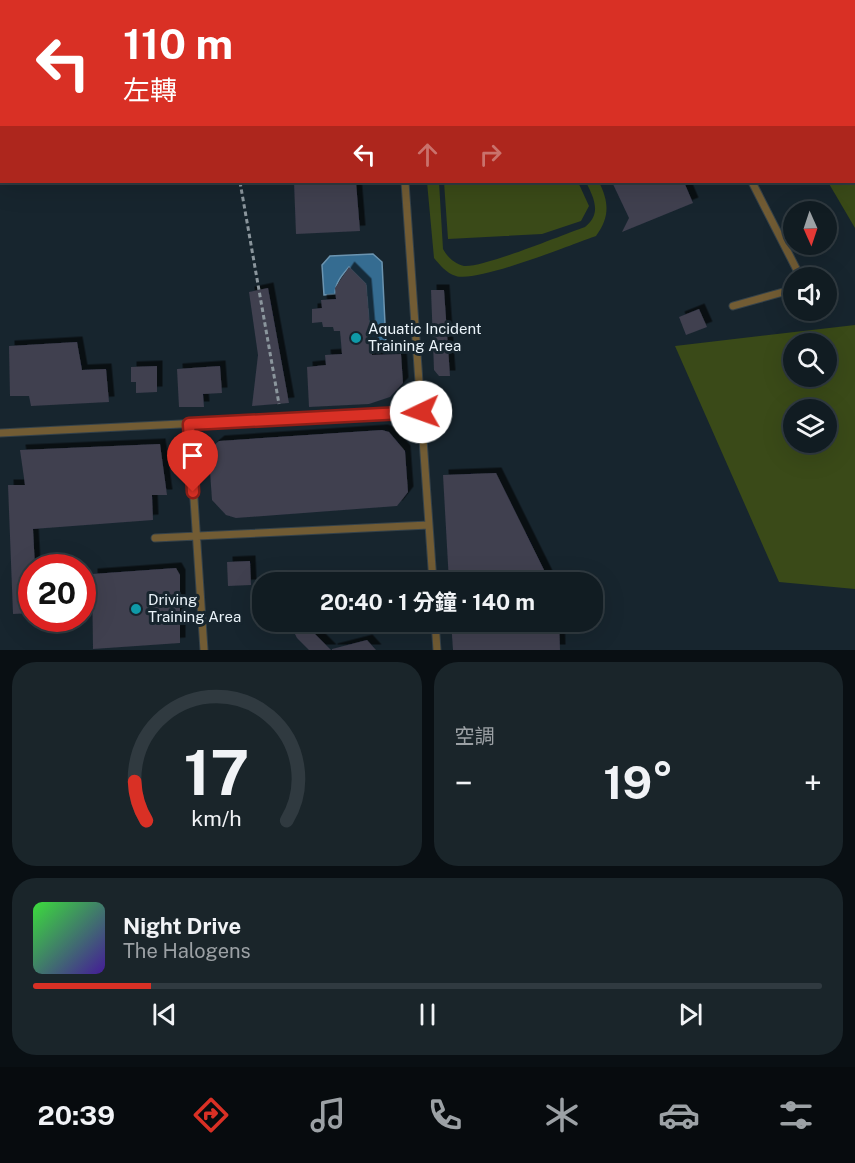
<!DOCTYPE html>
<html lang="zh-TW">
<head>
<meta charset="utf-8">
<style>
	:root { --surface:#111c22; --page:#1a252a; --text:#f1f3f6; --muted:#9ca1a5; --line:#303a40; --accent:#d93025 }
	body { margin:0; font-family:"Public Sans","Noto Sans TC",sans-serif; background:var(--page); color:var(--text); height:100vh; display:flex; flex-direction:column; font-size:22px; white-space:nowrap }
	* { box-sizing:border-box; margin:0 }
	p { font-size:20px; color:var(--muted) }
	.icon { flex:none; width:33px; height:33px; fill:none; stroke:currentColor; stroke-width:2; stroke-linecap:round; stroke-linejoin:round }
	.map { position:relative; height:650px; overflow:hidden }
	.side { display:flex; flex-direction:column; gap:12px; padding:12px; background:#090f13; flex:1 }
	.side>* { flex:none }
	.top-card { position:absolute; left:0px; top:0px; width:855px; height:183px; box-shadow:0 6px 24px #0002,0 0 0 2px var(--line); background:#d93025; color:#fff; overflow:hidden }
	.needle { width:39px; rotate:177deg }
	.fabs { position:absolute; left:783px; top:201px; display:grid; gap:12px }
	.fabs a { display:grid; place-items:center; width:54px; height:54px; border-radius:50%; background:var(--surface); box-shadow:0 6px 24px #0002,0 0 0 2px var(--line); font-size:30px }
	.speed { position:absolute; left:18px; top:554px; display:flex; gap:12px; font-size:30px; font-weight:700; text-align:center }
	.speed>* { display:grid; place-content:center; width:78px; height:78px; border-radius:50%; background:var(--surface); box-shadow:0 6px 24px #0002,0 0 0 2px var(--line); line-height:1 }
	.speed .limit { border:9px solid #d22; background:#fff; color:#111 }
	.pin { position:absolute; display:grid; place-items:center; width:51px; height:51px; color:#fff; margin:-62px -26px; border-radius:50% 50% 50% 0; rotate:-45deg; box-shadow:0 0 6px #0007 }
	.pin .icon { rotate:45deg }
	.me { position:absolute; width:66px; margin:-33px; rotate:267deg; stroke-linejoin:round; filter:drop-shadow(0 0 4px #0008) }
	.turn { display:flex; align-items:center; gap:21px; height:126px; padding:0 24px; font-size:27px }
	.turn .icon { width:78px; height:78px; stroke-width:2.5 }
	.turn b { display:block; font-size:42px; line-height:51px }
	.lanes { display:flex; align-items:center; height:57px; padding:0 24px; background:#0003; justify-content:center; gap:30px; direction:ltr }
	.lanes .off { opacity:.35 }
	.big { font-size:45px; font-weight:700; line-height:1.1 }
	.side .tile { flex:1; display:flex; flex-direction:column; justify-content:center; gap:9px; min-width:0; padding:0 21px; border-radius:24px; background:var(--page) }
	.side .dial { align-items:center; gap:0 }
	.dial svg { height:156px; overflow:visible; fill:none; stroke:var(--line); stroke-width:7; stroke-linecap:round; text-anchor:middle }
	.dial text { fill:var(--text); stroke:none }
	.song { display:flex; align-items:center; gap:18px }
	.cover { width:72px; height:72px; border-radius:9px; background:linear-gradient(135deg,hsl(120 70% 55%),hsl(260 70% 35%)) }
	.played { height:6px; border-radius:3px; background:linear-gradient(90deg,var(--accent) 15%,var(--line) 15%) }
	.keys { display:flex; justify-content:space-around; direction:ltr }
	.heat { display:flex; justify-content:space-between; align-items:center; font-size:33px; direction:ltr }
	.side .tiles { flex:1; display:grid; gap:12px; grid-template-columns:1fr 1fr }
	.tile:last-child { grid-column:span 2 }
	.trip { position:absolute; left:252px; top:572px; width:351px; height:60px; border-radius:24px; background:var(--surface); box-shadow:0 6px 24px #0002,0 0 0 2px var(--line); font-weight:700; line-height:60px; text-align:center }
	.dock { display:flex; height:96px; justify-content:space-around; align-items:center; background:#070b0e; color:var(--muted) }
	.dock .icon { width:42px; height:42px }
	.dock .selected { color:var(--accent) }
	.dock b { font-size:27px; color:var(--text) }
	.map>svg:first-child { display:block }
	.green { fill:#3a4a18; fill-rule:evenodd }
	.water { fill:#356c91; stroke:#6b94b0; stroke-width:1.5 }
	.building { fill:#3f3f4f; filter:url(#shadow) }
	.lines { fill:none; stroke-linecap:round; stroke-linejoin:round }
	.service-casing { stroke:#35424a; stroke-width:9 }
	.path { stroke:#8b969d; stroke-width:3; stroke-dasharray:4.5 3; stroke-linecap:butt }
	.service { stroke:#725c34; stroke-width:7 }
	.route-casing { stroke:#8d1f18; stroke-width:15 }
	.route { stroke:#d93025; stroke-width:10 }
	.culture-dot { fill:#0f9aa8; stroke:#17252e; stroke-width:2 }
	.labels { text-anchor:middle; stroke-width:6; stroke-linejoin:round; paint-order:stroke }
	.poi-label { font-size:15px; fill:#eaf3f9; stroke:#17252e; text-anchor:start }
</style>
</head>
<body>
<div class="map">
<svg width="855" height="650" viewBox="0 0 855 650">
	<defs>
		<filter id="shadow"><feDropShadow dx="5.5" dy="-5.5" stdDeviation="0" flood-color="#0009"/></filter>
	</defs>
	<rect width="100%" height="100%" fill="#17252e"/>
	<path class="green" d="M723,0H855V228L828,182H854V2Z
		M427,182H439L443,249C447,257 455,264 464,266C483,268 562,235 585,227C602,214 594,198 586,182H599C609,202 610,217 596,236C570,245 477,283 456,276C446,273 440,265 434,258Z
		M444,182H578L589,206L581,221L542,234L448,239Z
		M855,325V589L779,582L675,346ZM794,344H826V376H794ZM794,410H826V442H794Z"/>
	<path class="water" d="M373,254L382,262L386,344H371L366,284L349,267C342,275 335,283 335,294L324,295L322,265L330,256Z"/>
	<path class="building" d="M294,182H356L360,231L296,234Z
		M612,182H684L693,203L622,232L629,218Z
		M349,267L366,284L372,355L401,354L403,383L390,397L369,404L309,407L307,367L326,365L325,355L342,354L340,331H334L333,327H323L322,322L312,323V309L322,308L321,300L336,299L335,288Z
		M268,288L289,403L252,406L258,355L249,292Z
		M431,290H444L450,376H439L434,370Z
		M699,309L707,327L686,335L679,317Z
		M77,342L82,370L106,369L109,402L31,406L29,396H10L9,346Z
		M157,366V392L136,393V382H131V367Z
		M220,366L222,393L203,394L204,407H179L177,369Z
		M382,430L389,432L405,451L408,492L397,506L236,518L226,515L212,500L209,457L213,446L219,441Z
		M160,444L167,495H152L153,520L33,529L35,567H32V613L13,614L8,485H25L20,450Z
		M496,473L550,582H449L443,475Z
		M250,561L251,585L228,586L227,562Z
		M176,568L180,575V643L93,649L92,574Z
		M292,621H299L307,626L331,650H309L297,638L290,624Z
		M451,621H559L560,650H453Z
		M367,640L376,650H332V649Z"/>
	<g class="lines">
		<defs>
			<path id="service" d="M660,0L661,2
				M38,2L41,0
				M0,68H2
				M405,182L433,582
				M752,182L801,278
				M733,306L794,289
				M189,424L204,650
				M0,433L421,412
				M155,538L429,525
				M435,621L437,650"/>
		</defs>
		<use href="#service" class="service-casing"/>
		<path class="path" d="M243,0V2
			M287,2L288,0
			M240,182L279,404"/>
		<use href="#service" class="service"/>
	</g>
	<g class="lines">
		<defs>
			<path id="route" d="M193,492L189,424L421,412"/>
		</defs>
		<use href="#route" class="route-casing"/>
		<use href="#route" class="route"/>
	</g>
	<g class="culture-dot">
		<circle cx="356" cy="338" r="6"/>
		<circle cx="136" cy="609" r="6"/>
	</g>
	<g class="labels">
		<g class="poi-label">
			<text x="368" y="334">Aquatic Incident<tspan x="368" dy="17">Training Area</tspan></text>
			<text x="148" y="605">Driving<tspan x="148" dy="17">Training Area</tspan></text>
		</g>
	</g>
</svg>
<div class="fabs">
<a><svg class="needle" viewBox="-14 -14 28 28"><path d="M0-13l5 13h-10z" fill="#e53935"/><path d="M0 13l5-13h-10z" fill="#9ca1a5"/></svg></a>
<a><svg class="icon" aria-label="sound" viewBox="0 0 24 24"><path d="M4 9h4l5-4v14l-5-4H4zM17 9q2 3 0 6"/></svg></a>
<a><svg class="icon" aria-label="search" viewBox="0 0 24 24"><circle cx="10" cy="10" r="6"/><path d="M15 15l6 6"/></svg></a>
<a><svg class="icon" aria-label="layers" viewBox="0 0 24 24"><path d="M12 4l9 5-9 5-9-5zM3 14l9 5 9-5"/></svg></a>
</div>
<div class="speed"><div class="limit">20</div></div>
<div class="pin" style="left:193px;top:492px;background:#d93025"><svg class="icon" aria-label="arrive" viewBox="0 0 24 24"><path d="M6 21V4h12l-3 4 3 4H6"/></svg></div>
<svg class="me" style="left:421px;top:412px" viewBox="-20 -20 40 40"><circle r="19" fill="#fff"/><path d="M0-13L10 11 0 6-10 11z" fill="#d93025"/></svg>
<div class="trip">20:40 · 1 分鐘 · 140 m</div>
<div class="top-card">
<div class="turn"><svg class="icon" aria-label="left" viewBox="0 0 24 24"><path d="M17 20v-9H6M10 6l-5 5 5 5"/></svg><div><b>110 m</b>左轉</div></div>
<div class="lanes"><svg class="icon" aria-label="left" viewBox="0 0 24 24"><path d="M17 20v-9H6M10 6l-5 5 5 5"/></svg><svg class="icon off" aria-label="ahead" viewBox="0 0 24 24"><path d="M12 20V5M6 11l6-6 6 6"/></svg><svg class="icon off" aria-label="right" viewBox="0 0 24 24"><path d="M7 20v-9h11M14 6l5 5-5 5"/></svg></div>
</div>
</div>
<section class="side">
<div class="tiles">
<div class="tile dial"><svg viewBox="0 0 100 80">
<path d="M14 69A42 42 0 1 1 86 69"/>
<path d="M14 69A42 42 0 0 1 8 49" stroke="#d93025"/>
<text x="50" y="56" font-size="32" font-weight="700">17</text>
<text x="50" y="72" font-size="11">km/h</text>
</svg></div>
<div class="tile"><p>空調</p>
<div class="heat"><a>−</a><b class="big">19°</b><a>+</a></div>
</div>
<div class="tile">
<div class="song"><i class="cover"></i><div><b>Night Drive</b><p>The Halogens</p></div></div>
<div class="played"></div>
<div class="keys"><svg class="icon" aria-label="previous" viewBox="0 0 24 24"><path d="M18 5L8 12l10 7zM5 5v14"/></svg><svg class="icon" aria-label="pause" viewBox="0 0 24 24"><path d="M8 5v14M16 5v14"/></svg><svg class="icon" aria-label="next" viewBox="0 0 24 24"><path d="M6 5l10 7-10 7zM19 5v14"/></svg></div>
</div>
</div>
</section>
<nav class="dock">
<b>20:39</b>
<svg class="icon selected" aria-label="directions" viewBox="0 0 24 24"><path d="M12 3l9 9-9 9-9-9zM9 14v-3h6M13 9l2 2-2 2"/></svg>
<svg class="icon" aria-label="music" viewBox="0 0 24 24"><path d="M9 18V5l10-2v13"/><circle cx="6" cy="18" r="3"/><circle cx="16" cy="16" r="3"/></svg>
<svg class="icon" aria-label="phone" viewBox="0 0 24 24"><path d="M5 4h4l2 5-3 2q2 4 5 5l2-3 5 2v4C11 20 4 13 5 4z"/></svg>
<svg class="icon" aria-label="climate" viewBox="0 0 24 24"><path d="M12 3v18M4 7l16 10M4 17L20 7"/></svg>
<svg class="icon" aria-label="car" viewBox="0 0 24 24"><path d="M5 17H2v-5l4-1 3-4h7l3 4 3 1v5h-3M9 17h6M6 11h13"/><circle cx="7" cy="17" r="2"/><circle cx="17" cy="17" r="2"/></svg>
<svg class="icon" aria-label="filters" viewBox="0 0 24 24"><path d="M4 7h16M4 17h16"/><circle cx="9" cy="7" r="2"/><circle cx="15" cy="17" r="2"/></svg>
</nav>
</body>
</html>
